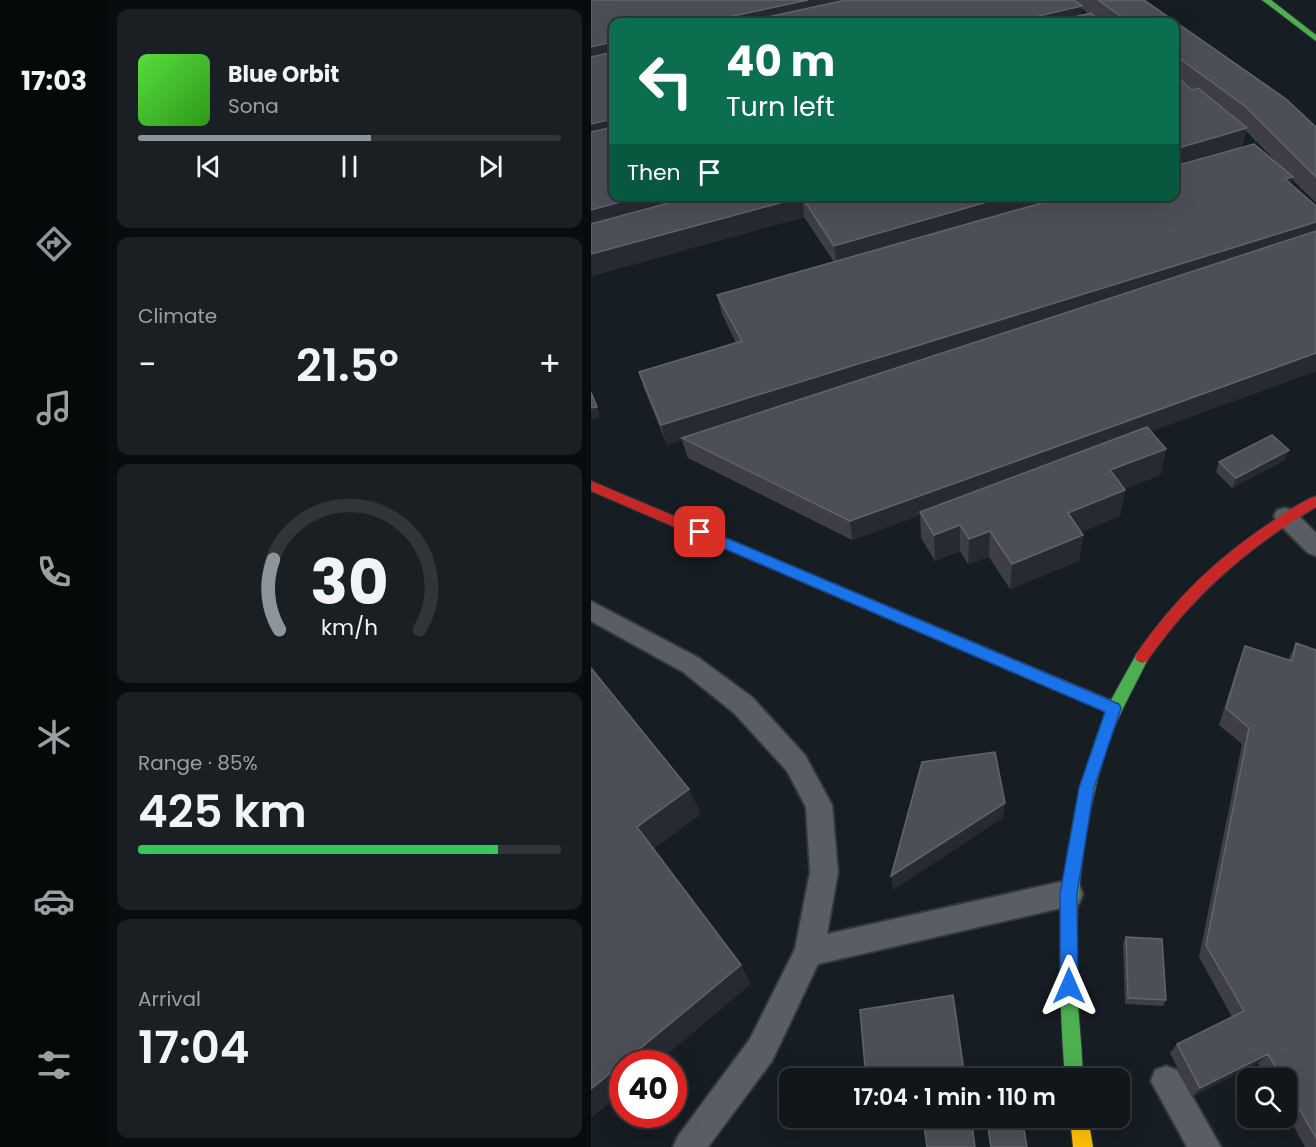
<!DOCTYPE html>
<html lang="en">
<head>
<meta charset="utf-8">
<style>
	:root { --surface:#10161a; --page:#191f23; --text:#f1f3f6; --muted:#9c9fa2; --line:#303539; --accent:#8c959c }
	body { margin:0; font-family:Poppins,sans-serif; background:var(--page); color:var(--text); height:100vh; display:flex; flex-direction:column; font-size:22px; white-space:nowrap }
	* { box-sizing:border-box; margin:0 }
	p { font-size:20px; color:var(--muted) }
	.icon { flex:none; width:33px; height:33px; fill:none; stroke:currentColor; stroke-width:2; stroke-linecap:round; stroke-linejoin:round }
	.map { position:relative; flex:1; overflow:hidden }
	.panel { display:flex; flex-direction:column; gap:9px; padding:9px; background:#090c0e; width:483px }
	.panel>* { flex:none }
	.guide { position:absolute; left:18px; top:18px; width:570px; height:183px; border-radius:12px; box-shadow:0 6px 24px #0002,0 0 0 2px var(--line); background:#0b6e4f; color:#fff; overflow:hidden }
	.buttons { position:absolute; left:646px; top:1068px; display:grid; gap:12px }
	.buttons a { display:grid; place-items:center; width:60px; height:60px; border-radius:12px; background:var(--surface); box-shadow:0 6px 24px #0002,0 0 0 2px var(--line); font-size:30px }
	.speed { position:absolute; left:18px; top:1050px; display:flex; gap:12px; font-size:30px; font-weight:700; text-align:center }
	.speed>* { display:grid; place-content:center; width:78px; height:78px; border-radius:50%; background:var(--surface); box-shadow:0 6px 24px #0002,0 0 0 2px var(--line); line-height:1 }
	.speed .limit { border:9px solid #d22; background:#fff; color:#111 }
	.pin { position:absolute; display:grid; place-items:center; width:51px; height:51px; color:#fff; margin:-26px; border-radius:12px; box-shadow:0 3px 9px #0006 }
	.me { position:absolute; width:66px; margin:-33px; rotate:0deg; stroke-linejoin:round; filter:drop-shadow(0 0 4px #0008) }
	.turn { display:flex; align-items:center; gap:21px; height:126px; padding:0 18px; font-size:27px }
	.turn .icon { width:78px; height:78px; stroke-width:2.5 }
	.turn b { display:block; font-size:42px; line-height:51px }
	.then { display:flex; align-items:center; height:57px; padding:0 18px; background:#0003; gap:12px; font-size:22px }
	.big { font-size:45px; font-weight:600; line-height:1.1 }
	.panel .tile { flex:1; display:flex; flex-direction:column; justify-content:center; gap:9px; min-width:0; padding:0 21px; border-radius:12px; background:var(--page) }
	.panel .dial { align-items:center; gap:0 }
	.dial svg { height:156px; overflow:visible; fill:none; stroke:var(--line); stroke-width:7; stroke-linecap:round; text-anchor:middle }
	.dial text { fill:var(--text); stroke:none }
	.song { display:flex; align-items:center; gap:18px }
	.cover { width:72px; height:72px; border-radius:9px; background:linear-gradient(135deg,hsl(110 70% 55%),hsl(110 70% 35%)) }
	.played { height:6px; border-radius:3px; background:linear-gradient(90deg,var(--accent) 55%,var(--line) 55%) }
	.keys { display:flex; justify-content:space-around; direction:ltr }
	.heat { display:flex; justify-content:space-between; align-items:center; font-size:33px; direction:ltr }
	.charge { height:9px; border-radius:4px; background:linear-gradient(90deg,#34c759 85%,var(--line) 0) }
	.trip { position:absolute; left:188px; top:1068px; width:351px; height:60px; border-radius:12px; background:var(--surface); box-shadow:0 6px 24px #0002,0 0 0 2px var(--line); font-weight:600; line-height:60px; text-align:center }
	main { display:flex; flex:1; min-height:0 }
	.dock { display:flex; flex-direction:column; width:108px; justify-content:space-around; align-items:center; background:#06090a; color:var(--muted) }
	.dock .icon { width:42px; height:42px }
	.dock .on { color:var(--accent) }
	.dock b { font-size:27px; color:var(--text) }
	.map>svg:first-child { display:block }
	.lines { fill:none; stroke-linecap:round; stroke-linejoin:round }
	.lane-casing { stroke:#33383e; stroke-width:4 }
	.fast-casing { stroke:#33383e; stroke-width:2 }
	.slow-casing { stroke:#33383e; stroke-width:2 }
	.jam-casing { stroke:#33383e; stroke-width:2 }
	.lane { fill:#585e64; fill-rule:evenodd }
	.fast { fill:#4caf50; fill-rule:evenodd }
	.slow { fill:#ffc107; fill-rule:evenodd }
	.jam { fill:#c62828; fill-rule:evenodd }
	.wall { fill:#3e3f46; fill-rule:evenodd }
	.shaded-wall { fill:#272b31 }
	.building { fill:#4d4f57; stroke:#61646c; stroke-width:1.5 }
	.route { fill:#1a73e8; stroke:#114b97; stroke-width:1.5 }
</style>
</head>
<body>
<main>
<nav class="dock">
<b>17:03</b>
<svg class="icon on" aria-label="directions" viewBox="0 0 24 24"><path d="M12 3l9 9-9 9-9-9zM9 14v-3h6M13 9l2 2-2 2"/></svg>
<svg class="icon" aria-label="music" viewBox="0 0 24 24"><path d="M9 18V5l10-2v13"/><circle cx="6" cy="18" r="3"/><circle cx="16" cy="16" r="3"/></svg>
<svg class="icon" aria-label="phone" viewBox="0 0 24 24"><path d="M5 4h4l2 5-3 2q2 4 5 5l2-3 5 2v4C11 20 4 13 5 4z"/></svg>
<svg class="icon" aria-label="climate" viewBox="0 0 24 24"><path d="M12 3v18M4 7l16 10M4 17L20 7"/></svg>
<svg class="icon" aria-label="car" viewBox="0 0 24 24"><path d="M5 17H2v-5l4-1 3-4h7l3 4 3 1v5h-3M9 17h6M6 11h13"/><circle cx="7" cy="17" r="2"/><circle cx="17" cy="17" r="2"/></svg>
<svg class="icon" aria-label="filters" viewBox="0 0 24 24"><path d="M4 7h16M4 17h16"/><circle cx="9" cy="7" r="2"/><circle cx="15" cy="17" r="2"/></svg>
</nav>
<section class="panel">
<div class="tile">
<div class="song"><i class="cover"></i><div><b>Blue Orbit</b><p>Sona</p></div></div>
<div class="played"></div>
<div class="keys"><svg class="icon" aria-label="previous" viewBox="0 0 24 24"><path d="M18 5L8 12l10 7zM5 5v14"/></svg><svg class="icon" aria-label="pause" viewBox="0 0 24 24"><path d="M8 5v14M16 5v14"/></svg><svg class="icon" aria-label="next" viewBox="0 0 24 24"><path d="M6 5l10 7-10 7zM19 5v14"/></svg></div>
</div>
<div class="tile"><p>Climate</p>
<div class="heat"><a>−</a><b class="big">21.5°</b><a>+</a></div>
</div>
<div class="tile dial"><svg viewBox="0 0 100 80">
<path d="M14 69A42 42 0 1 1 86 69"/>
<path d="M14 69A42 42 0 0 1 11 33" stroke="#8c959c"/>
<text x="50" y="56" font-size="32" font-weight="700">30</text>
<text x="50" y="72" font-size="11">km/h</text>
</svg></div>
<div class="tile"><p>Range · 85%</p><b class="big">425 km</b><div class="charge"></div></div>
<div class="tile"><p>Arrival</p><b class="big">17:04</b></div>
</section>
<div class="map">
<svg width="725" height="1147" viewBox="0 0 725 1147">
	<rect width="100%" height="100%" fill="#161d23"/>
	<g class="lines">
		<defs>
			<path id="lane" d="M694,508L702,510L725,533V556L717,553L686,522L683,516L686,510Z
				M0,601L108,658L161,697L214,755L241,805L247,872L236,934L478,880L488,884L492,894L488,904L227,964L181,1061L117,1147H82L87,1136L159,1039L204,949L219,872L215,807L196,771L143,713L92,672L0,621Z
				M575,1066L586,1070L630,1147H596L560,1081L564,1070Z"/>
			<path id="fast" d="M671,0H680L725,35V41Z
				M244,584L520,700L546,653L551,651L556,653L558,657C542,690 523,721 513,757C492,826 485,897 485,969C486,1006 491,1042 492,1078H474C464,946 465,837 515,712L239,594L237,590L239,586Z"/>
			<path id="slow" d="M479,1118H497L502,1147H482Z"/>
			<path id="jam" d="M0,481L249,586L251,590L249,594H239L0,491Z
				M725,496V507C657,547 601,596 556,661L551,663L546,661L544,657L546,653C584,598 629,555 685,519C697,511 711,501 725,496Z"/>
		</defs>
		<use href="#lane" class="lane-casing"/>
		<use href="#fast" class="fast-casing"/>
		<use href="#slow" class="slow-casing"/>
		<use href="#jam" class="jam-casing"/>
		<use href="#lane" class="lane"/>
		<use href="#fast" class="fast"/>
		<use href="#slow" class="slow"/>
		<use href="#jam" class="jam"/>
	</g>
	<path class="wall" d="M0,0H553L725,127V203L701,179L700,184L725,206V371L560,431L575,449L569,475L533,489L534,490L529,516L490,532L492,535L488,561L419,589L398,557L377,564L369,551L344,561L330,538L329,515L261,540L97,458L91,440L76,445L54,391L48,372L145,343L131,314L126,295L243,262L213,217L0,276ZM490,8L498,14L490,16ZM22,22H584V196ZM655,131L689,166L651,147Z
		M698,450L694,460L641,488L625,472L628,462Z
		M705,643L725,650V1147H714L696,1114V1078H676L667,1063L601,1097L579,1053L586,1044L641,1017L608,957L651,744L628,725L647,664L654,646L697,660Z
		M535,937L575,1000L572,1006L534,1004L532,943Z
		M395,1118H431L436,1147H399Z"/>
	<path class="shaded-wall" d="M217,0H304L203,22H114Z
		M491,6L489,22H422Z
		M22,42V63L0,68V47Z
		M22,119V140L0,145V124Z
		M656,128L651,148L584,168V149Z
		M702,177L696,197L694,179Z
		M51,196H132L0,231V210Z
		M417,196H485L246,266L243,246Z
		M211,197L213,217L0,276V254Z
		M725,222V240L91,438V440L76,445L70,425Z
		M725,353V371L331,515L329,512V515L261,540L259,521Z
		M6,407L9,417L0,420V408Z
		M575,449L569,475L514,497L519,470Z
		M698,450L694,460L641,488L645,478Z
		M534,490L529,516L473,539L477,513Z
		M369,525V551L344,561L343,535Z
		M399,531L398,557L377,564L378,539Z
		M492,535L488,561L419,589L421,564Z
		M98,789L110,814L60,851L46,827Z
		M414,803L412,818L302,890L300,876Z
		M150,965L160,984L65,1064H32V1092L0,1118V1089Z
		M677,1054L667,1063L601,1097L609,1088Z"/>
	<path class="building" d="M0,0H217L114,22H22V42L0,47Z
		M255,0H483L491,6L422,22H154Z
		M507,0H553L695,99L725,127V177L655,107L584,55V22H538Z
		M500,13L510,22H461Z
		M22,52V119L0,124V57Z
		M584,75L601,90L607,88L656,128L584,149Z
		M22,127V196H51L0,210V132Z
		M663,144L702,177L694,179L725,206V222L70,425L48,372L151,341L126,295L475,196H584V166Z
		M103,196H417L243,246L211,197L0,254V224Z
		M725,231V353L259,521L91,438Z
		M0,392L6,407L0,408Z
		M556,427L575,449L519,470L534,490L477,513L492,535L421,564L399,531L378,539L369,525L343,535L329,512Z
		M681,435L698,450L645,478L628,462Z
		M705,643L725,650V1138L696,1087V1078H691L677,1054L609,1088L586,1044L653,1011L615,945L658,728L635,708L654,646L701,661Z
		M0,668L98,789L46,827L150,965L0,1089Z
		M404,752L414,803L300,876L331,762Z
		M535,937L571,939L575,1000L537,998Z
		M362,995L374,1078H275L269,1010Z
		M423,1072L424,1078H390Z
		M332,1118H380L384,1147H336Z
		M396,1118H431L436,1147H400Z"/>
	<path class="route" d="M109,527L528,704L530,708L503,788L486,894L487,986L484,992L478,994L471,992L469,986V894L488,788L514,712L104,536L102,532L104,529Z"/>
</svg>
<div class="buttons">
<a><svg class="icon" aria-label="search" viewBox="0 0 24 24"><circle cx="10" cy="10" r="6"/><path d="M15 15l6 6"/></svg></a>
</div>
<div class="speed"><div class="limit">40</div></div>
<div class="pin" style="left:109px;top:532px;background:#d93025"><svg class="icon" aria-label="arrive" viewBox="0 0 24 24"><path d="M6 21V4h12l-3 4 3 4H6"/></svg></div>
<svg class="me" style="left:478px;top:986px" viewBox="-20 -20 40 40"><path d="M0-17L14 15 0 8-14 15z" fill="#1a73e8" stroke="#fff" stroke-width="4"/></svg>
<div class="trip">17:04 · 1 min · 110 m</div>
<div class="guide">
<div class="turn"><svg class="icon" aria-label="left" viewBox="0 0 24 24"><path d="M17 20v-9H6M10 6l-5 5 5 5"/></svg><div><b>40 m</b>Turn left</div></div>
<div class="then">Then<svg class="icon" aria-label="arrive" viewBox="0 0 24 24"><path d="M6 21V4h12l-3 4 3 4H6"/></svg></div>
</div>
</div>
</main>
</body>
</html>
